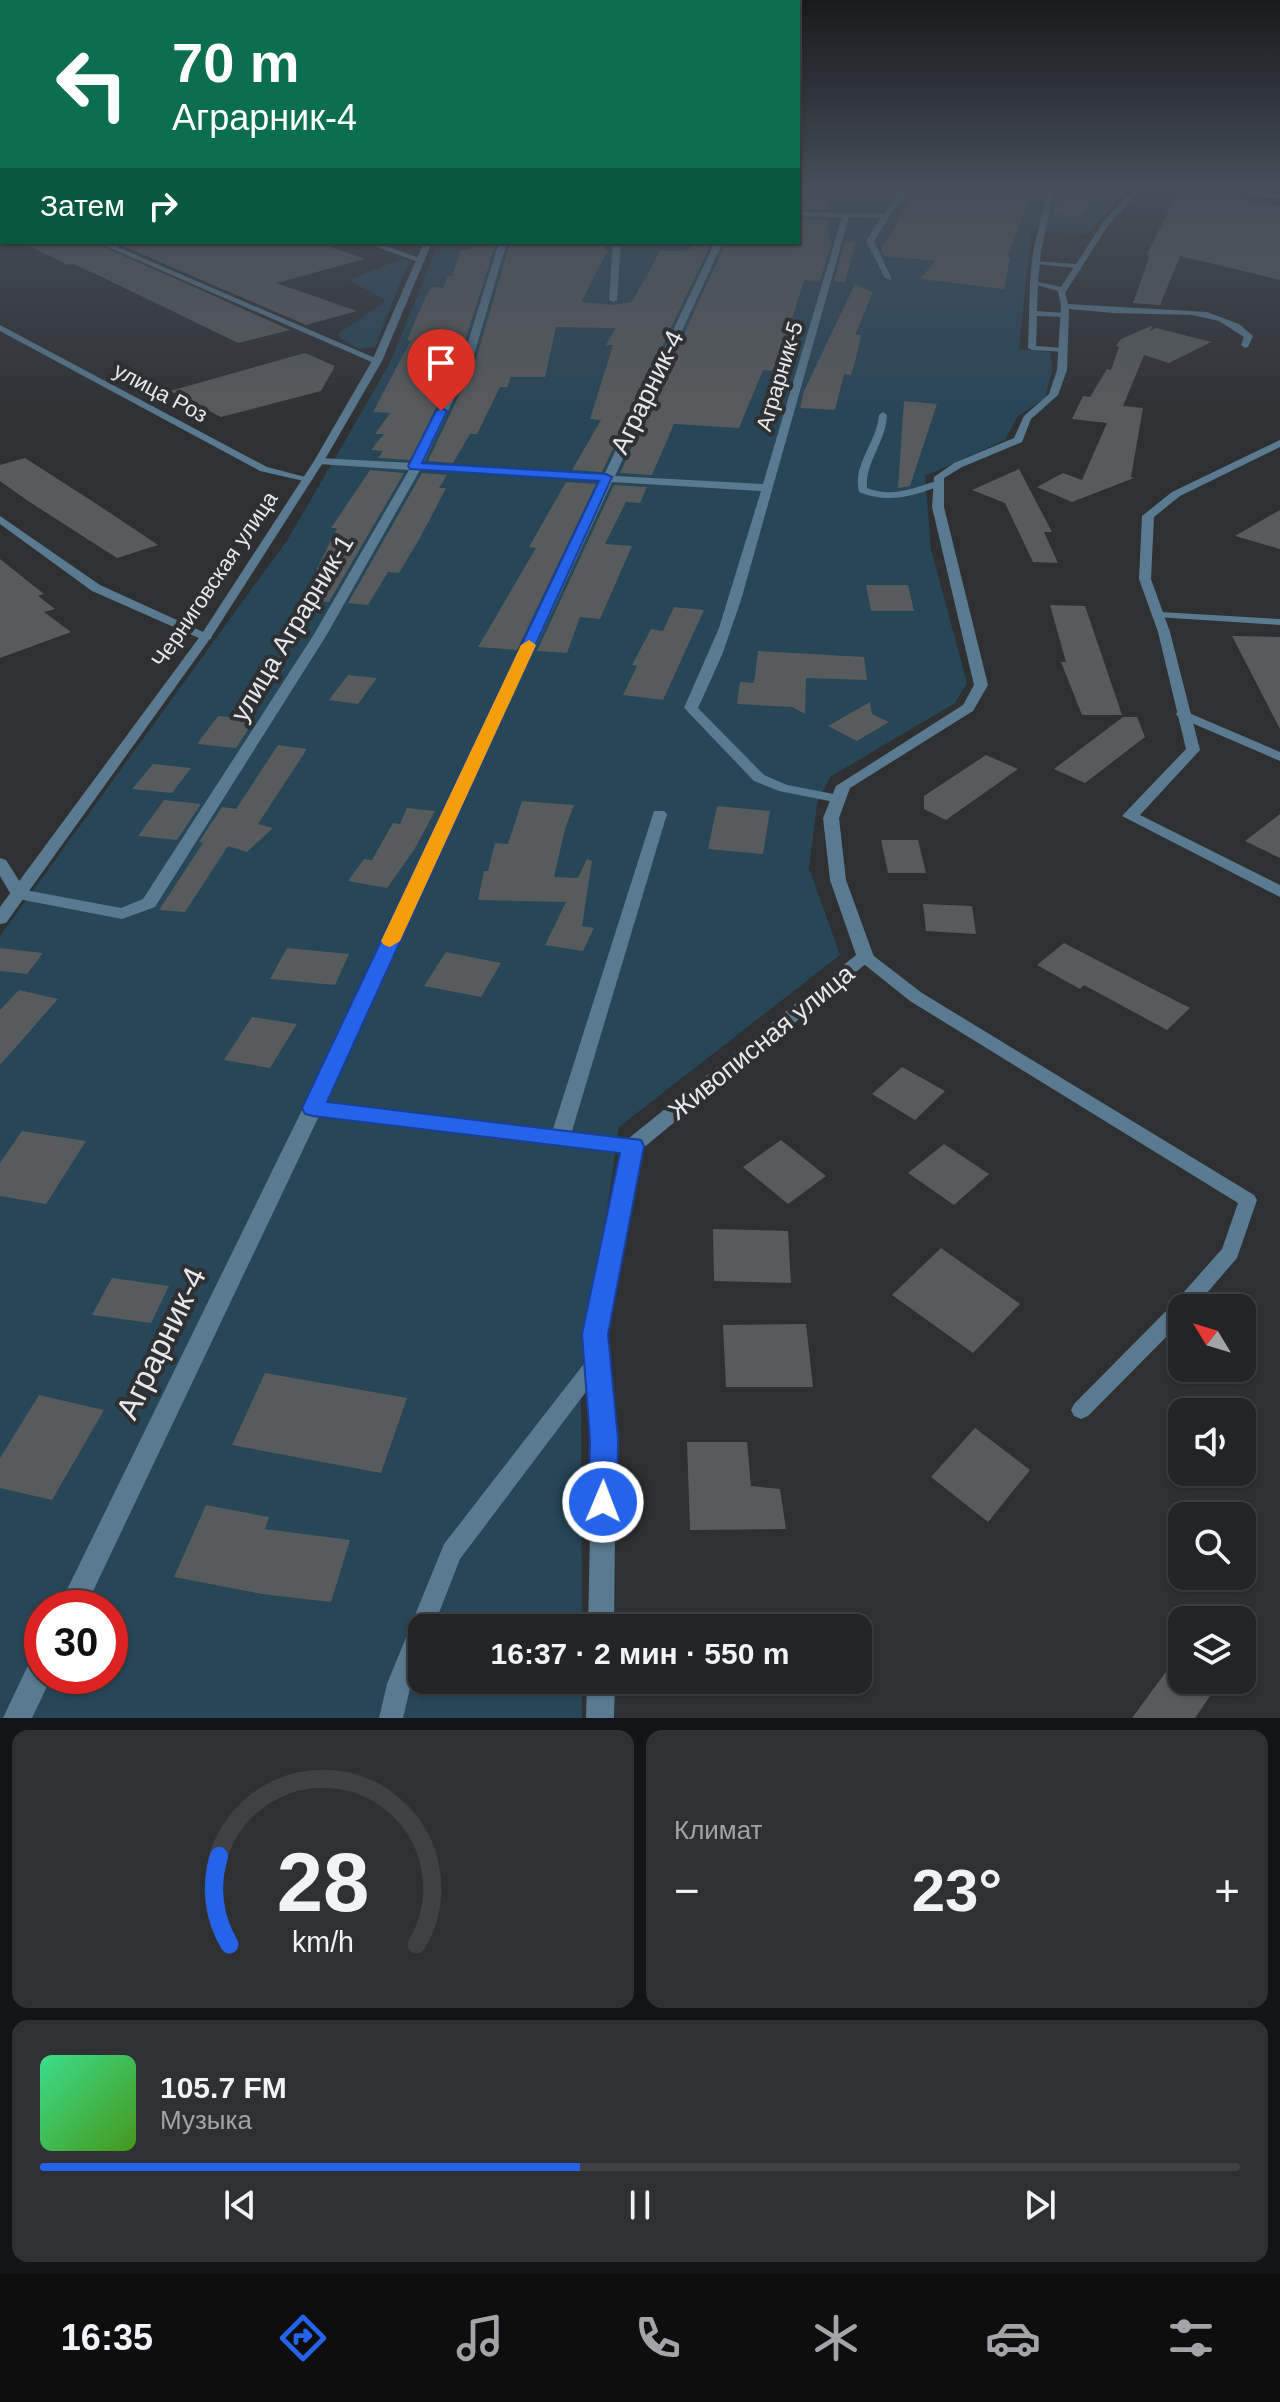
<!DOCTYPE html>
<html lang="ru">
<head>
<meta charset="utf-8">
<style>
	:root { --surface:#222426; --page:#2e3032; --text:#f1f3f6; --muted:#a2a4a7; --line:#3f4143; --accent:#2563eb }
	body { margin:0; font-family:Helvetica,sans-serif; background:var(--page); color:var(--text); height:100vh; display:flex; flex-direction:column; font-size:30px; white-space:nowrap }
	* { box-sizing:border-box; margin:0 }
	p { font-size:26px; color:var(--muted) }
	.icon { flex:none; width:44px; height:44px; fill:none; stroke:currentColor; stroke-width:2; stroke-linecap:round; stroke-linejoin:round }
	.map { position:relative; height:1718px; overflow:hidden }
	.details { display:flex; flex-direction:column; gap:12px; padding:12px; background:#131415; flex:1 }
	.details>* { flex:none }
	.banner { position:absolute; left:0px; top:0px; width:800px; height:244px; box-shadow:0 2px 6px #0004,0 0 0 2px var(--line); background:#0b6e4f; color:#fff; overflow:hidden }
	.needle { width:52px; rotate:308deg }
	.buttons { position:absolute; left:1168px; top:1294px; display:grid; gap:16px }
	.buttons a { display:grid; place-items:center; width:88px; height:88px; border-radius:16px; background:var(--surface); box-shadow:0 2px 6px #0004,0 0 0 2px var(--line); font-size:40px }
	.speed { position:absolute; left:24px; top:1590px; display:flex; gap:16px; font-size:40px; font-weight:700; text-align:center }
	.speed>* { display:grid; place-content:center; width:104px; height:104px; border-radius:50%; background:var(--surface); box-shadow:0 2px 6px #0004,0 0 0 2px var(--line); line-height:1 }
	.speed .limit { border:12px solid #d22; background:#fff; color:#111 }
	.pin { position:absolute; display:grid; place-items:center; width:68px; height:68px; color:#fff; margin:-82px -34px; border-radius:50% 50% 50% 0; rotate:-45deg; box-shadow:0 0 8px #0007 }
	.pin .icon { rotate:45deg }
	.me { position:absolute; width:88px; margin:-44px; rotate:1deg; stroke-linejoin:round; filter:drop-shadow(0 0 6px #0008) }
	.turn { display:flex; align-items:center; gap:28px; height:168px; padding:0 40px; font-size:36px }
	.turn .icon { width:104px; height:104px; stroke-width:2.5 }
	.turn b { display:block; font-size:56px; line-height:68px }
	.then { display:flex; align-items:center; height:76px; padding:0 40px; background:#0003; gap:16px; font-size:30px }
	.big { font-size:60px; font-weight:600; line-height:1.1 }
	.details .card { flex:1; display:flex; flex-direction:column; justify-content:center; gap:12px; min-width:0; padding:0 28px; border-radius:16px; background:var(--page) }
	.details .dial { align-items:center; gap:0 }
	.dial svg { height:208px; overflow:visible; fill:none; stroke:var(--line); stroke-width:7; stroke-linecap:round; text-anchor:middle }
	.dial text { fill:var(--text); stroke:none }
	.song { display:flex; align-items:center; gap:24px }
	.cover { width:96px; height:96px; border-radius:12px; background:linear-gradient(135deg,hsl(150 70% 55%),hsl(100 70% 35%)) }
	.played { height:8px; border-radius:4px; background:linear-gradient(90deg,var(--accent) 45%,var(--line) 45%) }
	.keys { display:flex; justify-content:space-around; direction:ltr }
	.heat { display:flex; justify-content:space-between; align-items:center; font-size:44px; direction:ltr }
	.details .tiles { flex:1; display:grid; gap:12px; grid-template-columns:1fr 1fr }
	.card:last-child { grid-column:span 2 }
	.trip { position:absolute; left:408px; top:1614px; width:464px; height:80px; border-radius:16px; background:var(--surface); box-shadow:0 2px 6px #0004,0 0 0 2px var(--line); font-weight:600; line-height:80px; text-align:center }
	.tab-bar { display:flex; height:128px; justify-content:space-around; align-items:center; background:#0e0e0f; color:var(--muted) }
	.tab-bar .icon { width:56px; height:56px }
	.tab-bar .selected { color:var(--accent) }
	.tab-bar b { font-size:36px; color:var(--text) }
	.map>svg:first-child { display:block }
	.green { fill:#274658; fill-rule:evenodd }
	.building { fill:#585b5c }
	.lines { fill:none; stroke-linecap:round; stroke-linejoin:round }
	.service { fill:#597a90; fill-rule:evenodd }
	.minor { fill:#597a90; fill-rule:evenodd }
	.tertiary { fill:#597a90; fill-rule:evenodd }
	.route { fill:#2563eb; stroke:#184099; stroke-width:2 }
	.slow { fill:#f59e0b }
	.labels { text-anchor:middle; stroke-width:8; stroke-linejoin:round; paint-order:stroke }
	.far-street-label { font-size:22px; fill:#e6e8e9; stroke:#2e3032 }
	.street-label { font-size:26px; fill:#e6e8e9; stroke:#2e3032 }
	.near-street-label { font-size:32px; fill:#e6e8e9; stroke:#2e3032 }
</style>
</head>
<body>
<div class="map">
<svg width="1280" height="1718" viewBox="0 0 1280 1718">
	<rect width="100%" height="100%" fill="#2e3032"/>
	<path class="green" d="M798,186H1129L1087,234L1031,231L1019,349L1050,352L1052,370L1045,398L1018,416L1005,440L925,476L931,549L967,683L955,703L830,777L817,804L809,868L840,955L619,1127L581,1388L582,1628H422V1680H582V1718H0V936L288,539L390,363L439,242H798ZM42,1608H110V1676H42Z
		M402,259L409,261L375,347L359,349L340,338L339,333L386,301L349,280Z"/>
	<path class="building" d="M819,186H826L827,210L798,209L805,207Z
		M937,186H1014L1011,194L1031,196L1007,257L1010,258L1004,289L920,279L935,261L884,256L881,250L917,187L935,188Z
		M1180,186H1209L1211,189L1244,195L1234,198L1280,207V280L1180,256L1160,305L1133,303L1150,255H1147Z
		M1065,188L1097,191L1081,217L1052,214Z
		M798,219L828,220L829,241H832L820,281L804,280L776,371L763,370L739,428L674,424L652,475L620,473L726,242H798Z
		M21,242H93L290,330L238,343L100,276L73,264L68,265Z
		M114,242H317L365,259L276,283L357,311L306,325Z
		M474,242L496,243L460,357L411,460L378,458L383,451L371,450L384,434H375L390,413L373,412L411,340L407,341L426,296L432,287L443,288L448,276H452L461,250H470Z
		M608,242L604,250H608L581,302L612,305L632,302L660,251H687L694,242H712L602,472L572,470L601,420L590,419L613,345H606L616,328L556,327L545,377H511L507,387H500L477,434H470L453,463L428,461L476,359L510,243Z
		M845,242H856L845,282L834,281Z
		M855,284L873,292L855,335H861L855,362L851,375L844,374L835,410L800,408L804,391Z
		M1153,325L1150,331L1156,328L1211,342L1169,363L1144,355L1123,406L1143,408L1131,477L1134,478L1072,502L1037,487L1063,473L1082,480L1107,423L1072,419L1083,396L1090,397L1107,369L1111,370L1119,347L1116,346L1121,339Z
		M305,353L335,366L321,391L221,417L170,391Z
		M904,401L937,404L910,486L898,488Z
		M25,458L92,501L158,545L117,558L28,501L0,481V465Z
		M1019,469L1052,532H1044L1058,563L1033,562L1005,503L972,490Z
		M370,470L404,473L329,602L302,600L337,528H331Z
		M422,473L447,475L439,488H446L421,536L399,573L388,572L368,605L348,603Z
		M566,482L596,484L517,650L478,647L536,548L529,547Z
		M614,485L647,487L640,503L626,502L605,544L632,546L600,619L580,617L567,653L537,651Z
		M1280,510V549L1235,536Z
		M0,559L44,594L38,596L55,609L44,612L71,632L0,658Z
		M866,585H908L914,611H871Z
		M1050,605L1085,606L1122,715H1082L1061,662H1066Z
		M674,607L704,610L663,700L623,695L637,666L632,665L651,629L663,631Z
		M1232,636L1280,637V729Z
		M758,651L864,657L867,680L806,678L805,714L792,707L737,704L740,682L754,683Z
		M348,675L377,678L358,704L329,700Z
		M870,702L872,714L889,722L857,741L828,726Z
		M218,716L231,717L255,719L236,748L197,744Z
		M1123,717H1137L1145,737L1085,783L1054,769Z
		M278,745L307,749L258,824L273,828L247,852L228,846L185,912L159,910L203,843L199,842L222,807L236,809Z
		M986,755L1018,769L946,820L924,809V796Z
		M153,764L191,768L172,793L132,789Z
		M164,800L201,804L177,840L138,836Z
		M522,801L574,805L565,829L554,877L578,878L587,859L592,861L582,926L594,928L583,951L545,945L566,902L478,900L484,871H488L495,843L508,844Z
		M717,806L770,811L763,854L708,849Z
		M407,808L435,811L414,850L387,888L348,881L364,859L372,860L393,823L400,824Z
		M1280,814V858L1245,841Z
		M881,840H918L926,873H888Z
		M923,904L972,906L976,934L926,931Z
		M1064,943L1143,984L1190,1008L1167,1030L1084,985L1080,989L1037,965Z
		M0,948L43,953L27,974L0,971Z
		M287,948L349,954L335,985L270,979Z
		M446,952L501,963L481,997L424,986Z
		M19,990L58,999L0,1065V1010Z
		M252,1017L297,1024L270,1068L224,1060Z
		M902,1067L945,1091L915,1120L872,1094Z
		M22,1131L86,1141L46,1204L0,1196V1163Z
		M781,1140L826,1176L788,1204L743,1167Z
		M944,1144L989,1174L954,1205L908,1173Z
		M713,1229L788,1231L791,1283L714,1281Z
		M941,1248L1020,1304L973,1353L892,1295Z
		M112,1278L169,1286L151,1323L92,1315Z
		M806,1324L813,1387H726L723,1325Z
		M265,1373L407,1398L381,1473L232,1445Z
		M39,1395L104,1410L52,1500L0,1488V1458Z
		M975,1428L1030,1470L988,1522L931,1477Z
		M687,1442H747L751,1486L780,1489L786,1529L690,1530Z
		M206,1505L269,1517L265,1529L350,1540L331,1602L262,1594L174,1577Z
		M1182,1650V1680H1221L1195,1718H1132Z"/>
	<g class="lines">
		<path class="service" d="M1034,261L1076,264L1079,266L1076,268L1036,264Z
			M1034,281L1038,283L1037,311L1065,313L1069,315L1065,317L1037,316L1036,346L1063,348L1067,350L1066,352L1032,350L1028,348L1030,283Z
			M883,412L887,415C886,442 865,462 867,488C893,498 914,488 939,480L944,483L942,485C914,496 888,504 859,492C852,465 877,442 879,415Z
			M1160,612L1280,619V625L1156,617L1154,615Z
			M691,704L695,705L764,775L787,785L839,795L846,799L839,803L779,791L754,781L687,711L685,708Z
			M1182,710L1280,752V761L1178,717L1176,714L1178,711Z
			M865,952L870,953L922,993L1254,1195L1257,1200L1237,1258L1194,1308H1182V1321L1088,1416L1081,1419L1074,1416L1071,1410L1074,1404L1175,1302L1222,1249L1238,1203L910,1001L860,961L857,957Z
			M597,1353L604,1356L607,1362L604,1368L460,1559L433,1628H422V1656L411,1684L403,1718H379L387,1684L444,1544L590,1356Z"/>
		<path class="minor" d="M798,186H804L798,195Z
			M903,186H909L874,241L892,280L885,278L866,241L881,218L849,217L741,600L722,655L698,708L691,712L684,708L719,628L761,491L612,482L325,1102L553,1129L654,811H664L667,814L572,1131L629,1138L856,955L830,880L823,818L836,786L963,705L974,685L932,507L934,477L954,463L1014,438L1024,416L1049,394L1057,370L1061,306L1058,291L1030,283L1033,252L1049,186H1055L1041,252L1038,282L1061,287L1104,221L1138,186H1144L1109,224L1065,293L1068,304L1207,312L1239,324L1253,336L1248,347L1245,348L1241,345L1244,337L1219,321L1192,315L1113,313L1069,309L1067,370L1058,395L1031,419L1022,442L962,467L944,478V507L988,685L973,711L850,788L839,818L846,880L874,957L642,1149L606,1334L616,1439L614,1628H588L592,1439L584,1334L622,1152L319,1116L85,1608H58L303,1108L601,481L420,470L326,636L155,907L122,919L13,898L0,876V858L6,860L25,890L121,908L143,899L313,636L409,470L319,464L314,461L319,458L413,463L463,358L499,242H507L473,358L423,464L604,475L715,242H723L615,476L763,484L842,217L798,216V212L884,214Z
			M1212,186H1224L1280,195V199Z
			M0,197H2V202H0Z
			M96,242H106L382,361L374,363Z
			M364,242H375L425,260L418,262Z
			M613,242H621L617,300L613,302L609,300Z
			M0,325L267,467L313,479L308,482L260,471L0,331Z
			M1280,440V447L1180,496L1154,517L1151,579L1170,632L1200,750L1140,815L1280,885V897L1122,816L1186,749L1158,632L1139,579L1142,516L1172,492Z
			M0,516L100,585L212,636L211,639H201L92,591L0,524Z
			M42,1653V1676H52L32,1718H3L32,1657Z
			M587,1680H615L614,1718H586Z"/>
		<path class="tertiary" d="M424,242H432L382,361L324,461L212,636L6,923L0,924V907L201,635L314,461L372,361Z"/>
	</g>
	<linearGradient id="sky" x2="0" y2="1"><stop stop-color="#191a1c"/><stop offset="0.44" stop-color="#464e5a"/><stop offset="1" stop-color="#464e5a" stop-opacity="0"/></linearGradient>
	<rect width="1280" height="426" fill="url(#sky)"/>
	<path class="route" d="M441,408L447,411L422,463L606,474L612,477L327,1102L641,1140L644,1146L608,1334L618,1439L617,1502L613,1511L603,1515L593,1511L589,1502L590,1439L582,1334L620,1153L313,1116L305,1114L302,1108L599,481L410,469L408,466L436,411Z"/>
	<path class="slow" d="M529,640L536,645L400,941L390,947L384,945L381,941L521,645Z"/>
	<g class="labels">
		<g class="far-street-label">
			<text transform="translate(779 376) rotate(-73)" y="8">Аграрник-5</text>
			<text transform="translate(161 392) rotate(28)" y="8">улица Роз</text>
			<text transform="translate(214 579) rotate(-56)" y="8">Черниговская улица</text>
		</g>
		<g class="street-label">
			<text transform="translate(647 392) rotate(-64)" y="9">Аграрник-4</text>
			<text transform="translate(292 628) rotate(-59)" y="9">улица Аграрник-1</text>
			<text transform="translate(761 1042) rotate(-39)" y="9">Живописная улица</text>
		</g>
		<g class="near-street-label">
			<text transform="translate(161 1343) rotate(-64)" y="11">Аграрник-4</text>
		</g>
	</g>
</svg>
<div class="buttons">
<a><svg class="needle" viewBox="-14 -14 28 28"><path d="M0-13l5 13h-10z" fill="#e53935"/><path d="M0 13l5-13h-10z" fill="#a2a4a7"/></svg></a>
<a><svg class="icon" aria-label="sound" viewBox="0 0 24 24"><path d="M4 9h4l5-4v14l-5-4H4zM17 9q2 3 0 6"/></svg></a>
<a><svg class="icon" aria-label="search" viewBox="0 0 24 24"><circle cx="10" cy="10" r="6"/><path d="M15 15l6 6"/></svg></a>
<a><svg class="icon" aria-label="layers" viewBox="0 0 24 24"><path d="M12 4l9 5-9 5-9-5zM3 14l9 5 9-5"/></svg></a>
</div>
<div class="speed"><div class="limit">30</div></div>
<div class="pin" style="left:441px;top:411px;background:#d93025"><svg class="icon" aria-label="arrive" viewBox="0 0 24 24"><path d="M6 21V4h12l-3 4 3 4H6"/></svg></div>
<svg class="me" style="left:603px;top:1502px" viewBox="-20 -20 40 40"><circle r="17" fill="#2563eb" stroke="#fff" stroke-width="3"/><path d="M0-11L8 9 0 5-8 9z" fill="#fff"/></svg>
<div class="trip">16:37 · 2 мин · 550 m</div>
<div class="banner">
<div class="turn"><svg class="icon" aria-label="left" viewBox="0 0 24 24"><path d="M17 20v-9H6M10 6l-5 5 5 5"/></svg><div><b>70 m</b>Аграрник-4</div></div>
<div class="then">Затем<svg class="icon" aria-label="right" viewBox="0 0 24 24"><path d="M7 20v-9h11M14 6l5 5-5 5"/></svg></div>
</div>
</div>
<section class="details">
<div class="tiles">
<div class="card dial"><svg viewBox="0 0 100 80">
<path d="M14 69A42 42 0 1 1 86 69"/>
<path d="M14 69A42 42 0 0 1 10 35" stroke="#2563eb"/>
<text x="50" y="56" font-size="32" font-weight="700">28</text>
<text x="50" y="72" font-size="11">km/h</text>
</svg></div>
<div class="card"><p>Климат</p>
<div class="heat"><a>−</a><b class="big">23°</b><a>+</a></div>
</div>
<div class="card">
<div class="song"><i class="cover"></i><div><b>105.7 FM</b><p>Музыка</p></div></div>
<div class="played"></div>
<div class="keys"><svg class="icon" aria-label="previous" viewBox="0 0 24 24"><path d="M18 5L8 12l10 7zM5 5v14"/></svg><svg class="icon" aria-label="pause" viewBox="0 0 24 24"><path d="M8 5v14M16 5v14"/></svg><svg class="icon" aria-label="next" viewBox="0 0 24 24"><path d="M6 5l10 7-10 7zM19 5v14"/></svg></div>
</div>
</div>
</section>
<nav class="tab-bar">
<b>16:35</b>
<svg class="icon selected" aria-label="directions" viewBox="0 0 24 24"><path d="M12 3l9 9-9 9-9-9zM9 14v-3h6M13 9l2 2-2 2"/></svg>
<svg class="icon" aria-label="music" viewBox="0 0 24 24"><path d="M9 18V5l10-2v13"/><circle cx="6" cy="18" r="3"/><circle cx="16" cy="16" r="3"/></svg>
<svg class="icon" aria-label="phone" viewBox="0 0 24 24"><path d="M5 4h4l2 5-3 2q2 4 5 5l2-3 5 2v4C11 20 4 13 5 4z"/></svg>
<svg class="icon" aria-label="climate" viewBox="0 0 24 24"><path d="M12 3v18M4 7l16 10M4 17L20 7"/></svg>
<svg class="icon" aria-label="car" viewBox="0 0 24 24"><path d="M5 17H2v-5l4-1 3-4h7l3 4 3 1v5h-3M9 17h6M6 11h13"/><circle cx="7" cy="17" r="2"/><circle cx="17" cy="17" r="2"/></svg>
<svg class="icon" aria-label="filters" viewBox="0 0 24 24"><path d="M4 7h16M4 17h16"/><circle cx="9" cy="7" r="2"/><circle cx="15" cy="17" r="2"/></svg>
</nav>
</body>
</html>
